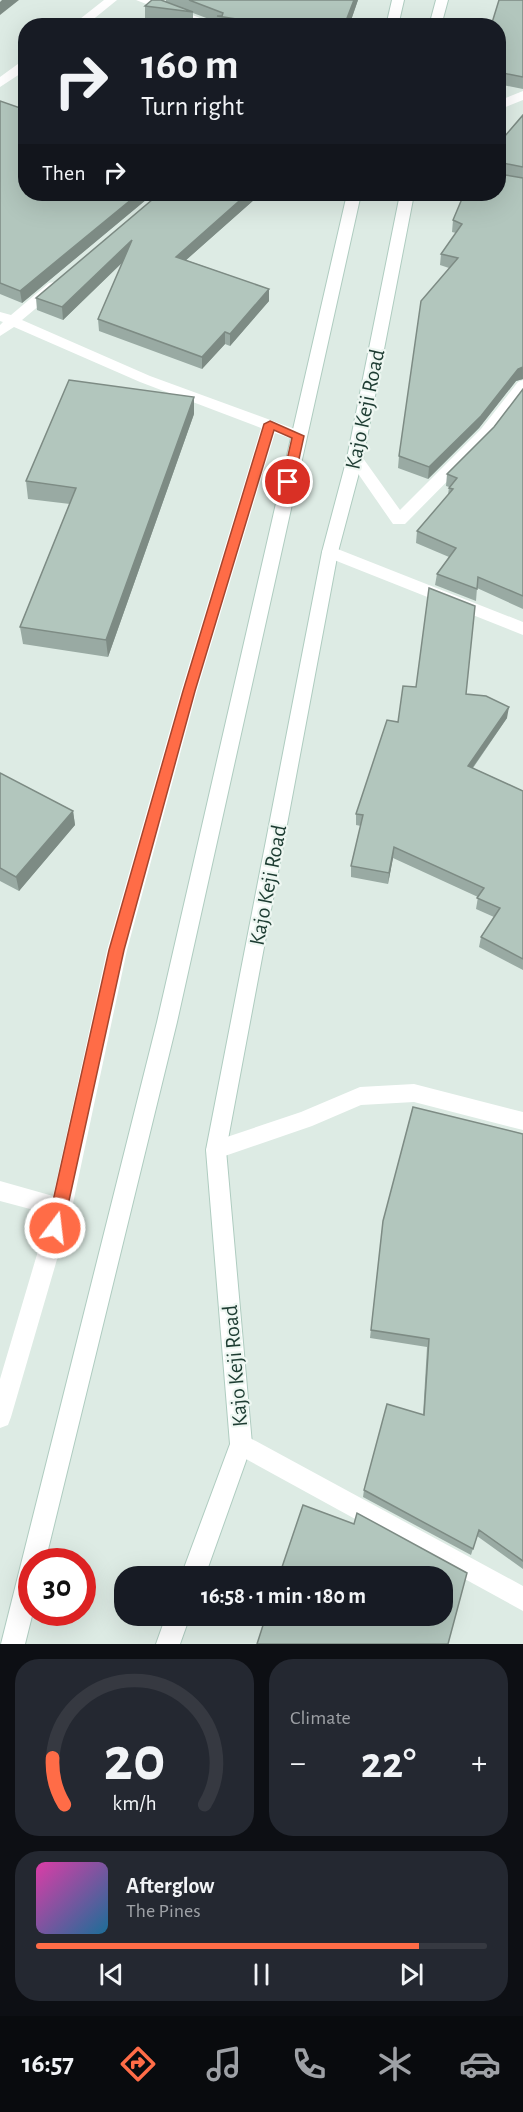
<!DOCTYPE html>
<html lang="en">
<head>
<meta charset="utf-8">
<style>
	:root { --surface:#171b24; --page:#242831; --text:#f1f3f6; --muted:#9ea1a6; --line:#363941; --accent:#ff6c47 }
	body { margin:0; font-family:"Alegreya Sans",sans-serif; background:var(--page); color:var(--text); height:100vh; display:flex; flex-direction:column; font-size:22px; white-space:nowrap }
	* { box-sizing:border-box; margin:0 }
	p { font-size:20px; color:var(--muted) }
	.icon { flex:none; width:33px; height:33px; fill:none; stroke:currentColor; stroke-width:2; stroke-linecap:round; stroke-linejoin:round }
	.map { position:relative; height:1644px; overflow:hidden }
	.panel { display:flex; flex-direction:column; gap:15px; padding:15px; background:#0d0f14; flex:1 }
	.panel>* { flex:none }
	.hud { position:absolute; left:18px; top:18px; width:488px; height:183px; border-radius:24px; box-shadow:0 6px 24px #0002; background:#171b24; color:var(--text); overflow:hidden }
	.speed { position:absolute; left:18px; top:1548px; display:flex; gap:12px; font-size:30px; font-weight:700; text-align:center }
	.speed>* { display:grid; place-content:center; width:78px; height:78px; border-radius:50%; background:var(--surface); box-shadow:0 6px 24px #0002; line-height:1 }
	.speed .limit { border:9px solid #d22; background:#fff; color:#111 }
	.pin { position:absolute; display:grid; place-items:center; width:51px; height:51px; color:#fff; margin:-26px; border:3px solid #fff; border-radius:50%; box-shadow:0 2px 6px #0007 }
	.me { position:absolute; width:66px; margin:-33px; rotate:15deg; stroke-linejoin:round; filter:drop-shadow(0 0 4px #0008) }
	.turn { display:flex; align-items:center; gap:21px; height:126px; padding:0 24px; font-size:27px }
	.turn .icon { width:78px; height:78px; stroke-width:2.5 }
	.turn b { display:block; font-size:42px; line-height:51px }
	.then { display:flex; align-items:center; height:57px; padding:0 24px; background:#0003; gap:12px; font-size:22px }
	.big { font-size:45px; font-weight:700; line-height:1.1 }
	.panel .card { flex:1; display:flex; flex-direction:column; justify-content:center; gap:9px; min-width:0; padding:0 21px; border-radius:24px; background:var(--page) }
	.panel .dial { align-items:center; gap:0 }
	.dial svg { height:156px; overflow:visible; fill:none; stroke:var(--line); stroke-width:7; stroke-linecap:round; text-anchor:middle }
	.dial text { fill:var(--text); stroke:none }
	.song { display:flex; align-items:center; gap:18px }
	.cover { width:72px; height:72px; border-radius:9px; background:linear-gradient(135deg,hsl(320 70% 55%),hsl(200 70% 35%)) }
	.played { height:6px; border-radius:3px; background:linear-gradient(90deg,var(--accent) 85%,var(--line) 85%) }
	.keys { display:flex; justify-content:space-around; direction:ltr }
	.heat { display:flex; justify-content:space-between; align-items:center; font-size:33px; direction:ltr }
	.panel .tiles { flex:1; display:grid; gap:15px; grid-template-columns:1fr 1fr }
	.card:last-child { grid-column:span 2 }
	.trip { position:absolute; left:114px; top:1566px; width:339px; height:60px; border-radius:24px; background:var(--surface); box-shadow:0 6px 24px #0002; font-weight:700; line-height:60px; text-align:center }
	.tab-bar { display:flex; height:96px; justify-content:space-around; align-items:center; background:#090b0e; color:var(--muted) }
	.tab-bar .icon { width:42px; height:42px }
	.tab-bar .on { color:var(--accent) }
	.tab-bar b { font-size:27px; color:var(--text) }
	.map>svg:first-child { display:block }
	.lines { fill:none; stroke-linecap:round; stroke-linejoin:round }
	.secondary-casing { stroke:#afccc0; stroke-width:2 }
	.minor { fill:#fff; fill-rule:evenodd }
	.secondary { fill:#fff; fill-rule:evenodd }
	.wall { fill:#99aaa3 }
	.shaded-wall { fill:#7d8b84 }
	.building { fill:#b2c6bd; stroke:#7d8b84; stroke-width:1.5 }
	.route { fill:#ff6c47; stroke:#a6462e; stroke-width:1.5 }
	.labels { text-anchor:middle; stroke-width:4.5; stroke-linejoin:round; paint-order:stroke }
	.street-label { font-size:22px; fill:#1d3c32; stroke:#eef7f2 }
</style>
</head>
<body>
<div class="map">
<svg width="523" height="1644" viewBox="0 0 523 1644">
	<rect width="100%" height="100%" fill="#ddebe4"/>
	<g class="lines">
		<defs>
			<path id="secondary" d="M392,0H404L398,26H386Z
				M436,0H448L441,26H429Z
				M347,194H361L177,1022L45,1562H32L33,1612L25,1644H1L157,1022Z
				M400,194H414L363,458L338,552L226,1150L252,1444L205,1576H181L230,1444L206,1150L322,552L347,458Z
				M166,1616H190L180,1644H156Z"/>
		</defs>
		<use href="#secondary" class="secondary-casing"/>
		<path class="minor" d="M104,0H117L85,26H71Z
			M136,0H153L221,26H202Z
			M22,61H26V70L0,87V77Z
			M523,91V100L498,110V101Z
			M54,282L59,283L61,286L59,289L22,320L150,376L303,432L305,436L298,441L275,433L197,691L127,950L72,1208L11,1417L8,1425L0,1428V1379L49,1214L0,1201V1181L53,1196L107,950L181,691L261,428L140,382L14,327L0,336V325L3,322L0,321V312L11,315L49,283Z
			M523,380V395L491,437L405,524H393L350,462L347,458L350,454H360L400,510L481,429L518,382Z
			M330,546L523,622V635L324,556L322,552L324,548Z
			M414,1084L523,1112V1130L414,1102L361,1105L312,1126L216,1159L209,1157L206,1150L209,1143L301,1112L360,1087Z
			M241,1433L523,1586V1611L233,1452L230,1444L233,1436Z"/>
		<use href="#secondary" class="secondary"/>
	</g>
	<path class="wall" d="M166,0H358L349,26H217V22L193,13V25L145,18V6L166,2Z
		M523,0V89L498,84V26Z
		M0,101L26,194H153L22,303L0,294Z
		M523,115V379L516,381L479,428L428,479L398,468L399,456L449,268L440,265L441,254L456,233L452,232L453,220L498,144Z
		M159,194H255V199L186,260L269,289V301L230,346L225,344L202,369L99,331L98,319L123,262L63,320L37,310L36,298Z
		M523,389V609L477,588L476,601L435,585L437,574L449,557L416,543L417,531L448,495L449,487L446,486L447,474L494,427Z
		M194,414L108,657L23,644L20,627L70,504L28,499L26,481Z
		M466,694L507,718L473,768L523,791V970L479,947L481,937L494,917L476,909L478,897L393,858L388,884L351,877V866L361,826L356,825V814L398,722Z
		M0,773L73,811L75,825L19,891L0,881Z
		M523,1131V1569L477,1536L471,1555L363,1497L364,1490L423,1415L427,1347L370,1338L383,1221L523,1134Z"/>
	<path class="shaded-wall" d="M2,0H19L0,15V2Z
		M354,0H358L349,26H344Z
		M138,194H153L22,303L20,291Z
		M247,194H255V199L176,269V257Z
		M132,240L133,252L63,320L62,307Z
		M269,289V301L230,346V334Z
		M225,332V344L202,369V357Z
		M523,367V379L516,381L479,428L428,479L429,467L518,369Z
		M194,397V414L108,657L106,640Z
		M509,707L507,718L466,777L468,766Z
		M73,811L75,825L19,891L16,877Z
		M394,847L393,858L388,884L389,873Z"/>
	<path class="building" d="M152,0H161L193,12L145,6Z
		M189,0H354L344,26H283L217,16H222L223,13Z
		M499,0H523V77L498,72V26H491Z
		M0,101L26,110V194H138L20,291L0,283Z
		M523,115V167L498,162V144Z
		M498,162L499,174L523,178V367L518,369L481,416L429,467L399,456L421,301L458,258L441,254L462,224L453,220L464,194H498Z
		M159,194H247L176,257L269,289L230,334L225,332L202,357L98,319L132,240L62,307L36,298Z
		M69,380L194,397L106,640L20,627L76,488L26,481Z
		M523,389V596L478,577L477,589L437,574L456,548L417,531L453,489L449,488L457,478L447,474L494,427Z
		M429,588L475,606L466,694L486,696L509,707L468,766L523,791V959L481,937L500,908L477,898L484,888L394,847L389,873L351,866L363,815L356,814L387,720L398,722L403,686L416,687Z
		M0,773L73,811L16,877L0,868Z
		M413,1107L523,1134V1561L479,1530L473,1549L364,1490L387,1404L424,1415L429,1339L371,1330L383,1221Z
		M303,1505L354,1524L357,1513L467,1573L448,1644H257L266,1616H442V1576H279Z"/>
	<path class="route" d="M270,421L304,436L294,482L288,485L282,482L292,438L274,430L195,691L124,950L63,1228L61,1234L55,1236L50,1234L47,1228L109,950L183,691L264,424Z"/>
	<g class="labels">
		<g class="street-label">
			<text transform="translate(364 409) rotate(-78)" y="8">Kajo Keji Road</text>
			<text transform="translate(267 885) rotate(-79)" y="8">Kajo Keji Road</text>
			<text transform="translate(234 1366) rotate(-95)" y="8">Kajo Keji Road</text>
		</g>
	</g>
</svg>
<div class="speed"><div class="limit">30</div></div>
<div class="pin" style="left:288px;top:482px;background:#d93025"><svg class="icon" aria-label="arrive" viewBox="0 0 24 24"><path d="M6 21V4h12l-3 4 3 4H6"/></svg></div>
<svg class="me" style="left:55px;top:1228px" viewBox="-20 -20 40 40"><circle r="17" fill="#ff6c47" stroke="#fff" stroke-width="3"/><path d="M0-11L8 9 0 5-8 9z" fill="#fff"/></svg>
<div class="trip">16:58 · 1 min · 180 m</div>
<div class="hud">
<div class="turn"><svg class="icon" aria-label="right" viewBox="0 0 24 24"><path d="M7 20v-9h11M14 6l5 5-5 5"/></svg><div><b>160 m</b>Turn right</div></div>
<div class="then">Then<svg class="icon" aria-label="right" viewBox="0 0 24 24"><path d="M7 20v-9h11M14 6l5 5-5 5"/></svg></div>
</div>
</div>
<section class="panel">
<div class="tiles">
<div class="card dial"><svg viewBox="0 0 100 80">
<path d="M14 69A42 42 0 1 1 86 69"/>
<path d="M14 69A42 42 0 0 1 8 45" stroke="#ff6c47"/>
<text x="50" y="56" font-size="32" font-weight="700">20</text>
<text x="50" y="72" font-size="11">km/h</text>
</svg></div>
<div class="card"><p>Climate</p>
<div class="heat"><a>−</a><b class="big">22°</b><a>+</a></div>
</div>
<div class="card">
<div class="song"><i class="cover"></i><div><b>Afterglow</b><p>The Pines</p></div></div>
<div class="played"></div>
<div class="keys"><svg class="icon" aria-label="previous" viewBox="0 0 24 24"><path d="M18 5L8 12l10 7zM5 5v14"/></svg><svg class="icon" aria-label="pause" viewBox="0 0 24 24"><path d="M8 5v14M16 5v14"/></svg><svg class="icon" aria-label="next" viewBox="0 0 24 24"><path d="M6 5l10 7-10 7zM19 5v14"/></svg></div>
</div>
</div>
</section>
<nav class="tab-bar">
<b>16:57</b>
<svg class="icon on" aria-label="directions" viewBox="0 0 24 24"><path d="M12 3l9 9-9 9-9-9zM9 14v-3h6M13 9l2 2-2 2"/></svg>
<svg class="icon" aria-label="music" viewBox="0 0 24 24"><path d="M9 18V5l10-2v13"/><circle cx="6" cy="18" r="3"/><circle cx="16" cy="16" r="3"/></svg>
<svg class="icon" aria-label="phone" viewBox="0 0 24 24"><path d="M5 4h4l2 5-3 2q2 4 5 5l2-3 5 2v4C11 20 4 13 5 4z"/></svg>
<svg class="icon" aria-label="climate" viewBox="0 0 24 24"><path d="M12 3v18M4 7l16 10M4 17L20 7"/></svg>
<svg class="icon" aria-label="car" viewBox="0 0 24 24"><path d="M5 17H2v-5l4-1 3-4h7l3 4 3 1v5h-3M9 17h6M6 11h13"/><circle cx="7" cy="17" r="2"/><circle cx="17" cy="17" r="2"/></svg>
</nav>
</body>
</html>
